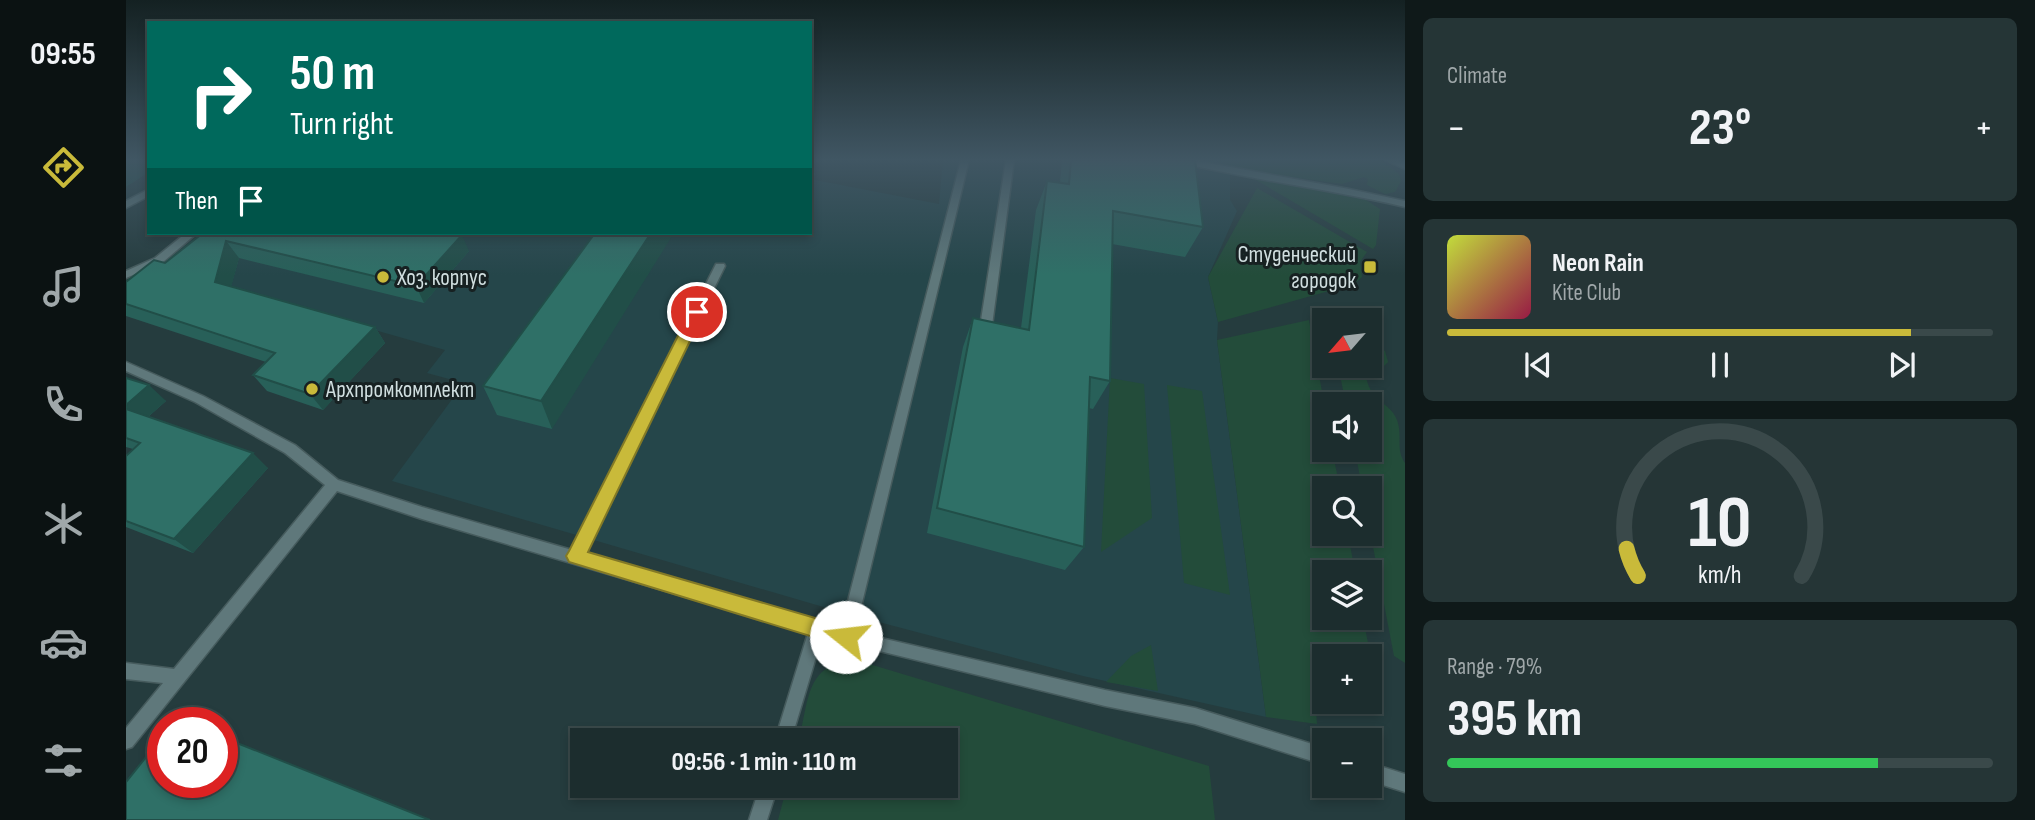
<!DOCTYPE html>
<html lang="en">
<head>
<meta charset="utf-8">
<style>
	:root { --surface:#1c2d2e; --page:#253536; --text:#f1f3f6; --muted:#a0a8aa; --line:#3a494a; --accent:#c9ba3a }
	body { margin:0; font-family:"Sofia Sans Condensed",sans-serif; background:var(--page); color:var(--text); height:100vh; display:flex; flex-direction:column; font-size:26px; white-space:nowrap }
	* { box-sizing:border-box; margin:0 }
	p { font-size:23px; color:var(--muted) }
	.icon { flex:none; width:38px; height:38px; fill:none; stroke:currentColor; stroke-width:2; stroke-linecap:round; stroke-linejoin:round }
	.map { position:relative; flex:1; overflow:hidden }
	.details { display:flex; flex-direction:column; gap:18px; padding:18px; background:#0f1919; width:630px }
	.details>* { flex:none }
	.hud { position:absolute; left:21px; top:21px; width:665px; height:214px; border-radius:0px; box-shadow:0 4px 10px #0003,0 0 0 2px var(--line); background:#00695c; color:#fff; overflow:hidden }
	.needle { width:46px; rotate:242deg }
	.fabs { position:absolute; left:1186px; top:308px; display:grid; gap:14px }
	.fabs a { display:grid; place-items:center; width:70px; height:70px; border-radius:0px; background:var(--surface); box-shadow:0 4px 10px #0003,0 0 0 2px var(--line); font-size:35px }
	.speed { position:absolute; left:21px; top:707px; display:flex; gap:14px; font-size:35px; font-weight:700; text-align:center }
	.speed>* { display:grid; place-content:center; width:91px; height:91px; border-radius:50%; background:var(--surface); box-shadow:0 4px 10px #0003,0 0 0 2px var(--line); line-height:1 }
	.speed .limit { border:10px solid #d22; background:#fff; color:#111 }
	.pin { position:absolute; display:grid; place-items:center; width:60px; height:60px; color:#fff; margin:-30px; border:4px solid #fff; border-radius:50%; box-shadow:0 2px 7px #0007 }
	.me { position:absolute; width:77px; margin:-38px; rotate:286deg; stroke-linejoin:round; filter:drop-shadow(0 0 5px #0008) }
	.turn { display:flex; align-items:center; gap:24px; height:147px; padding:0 28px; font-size:32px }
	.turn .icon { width:91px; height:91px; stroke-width:2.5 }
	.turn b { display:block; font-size:49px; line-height:60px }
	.then { display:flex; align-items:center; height:66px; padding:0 28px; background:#0003; gap:14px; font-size:26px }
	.big { font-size:52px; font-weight:700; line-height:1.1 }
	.details .widget { flex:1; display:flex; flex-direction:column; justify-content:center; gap:10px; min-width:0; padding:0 24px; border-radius:10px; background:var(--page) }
	.details .dial { align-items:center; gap:0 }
	.dial svg { height:182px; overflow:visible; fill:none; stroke:var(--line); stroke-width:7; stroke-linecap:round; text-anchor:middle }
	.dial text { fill:var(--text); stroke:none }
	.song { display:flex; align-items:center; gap:21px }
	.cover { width:84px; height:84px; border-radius:10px; background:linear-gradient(135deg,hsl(70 70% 55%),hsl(340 70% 35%)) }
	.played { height:7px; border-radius:4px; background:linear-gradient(90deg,var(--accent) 85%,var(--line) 85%) }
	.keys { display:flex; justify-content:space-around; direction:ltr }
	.heat { display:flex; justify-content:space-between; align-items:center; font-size:38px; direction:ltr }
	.charge { height:10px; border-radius:5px; background:linear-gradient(90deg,#34c759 79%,var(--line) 0) }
	.trip { position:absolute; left:444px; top:728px; width:388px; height:70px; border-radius:0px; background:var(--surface); box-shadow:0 4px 10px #0003,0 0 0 2px var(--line); font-weight:700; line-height:70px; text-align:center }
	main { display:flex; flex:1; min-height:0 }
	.dock { display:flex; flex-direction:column; width:126px; justify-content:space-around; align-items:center; background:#0b1212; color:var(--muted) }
	.dock .icon { width:49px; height:49px }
	.dock .current { color:var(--accent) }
	.dock b { font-size:32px; color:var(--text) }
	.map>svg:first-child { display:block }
	.built { fill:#25464a }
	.green { fill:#234c3a }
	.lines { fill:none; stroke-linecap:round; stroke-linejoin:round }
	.lane-casing { stroke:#465b5d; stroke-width:3 }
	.lane { fill:#5f787b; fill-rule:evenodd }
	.wall { fill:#286059 }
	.shaded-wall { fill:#214e48 }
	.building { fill:#2f7067; stroke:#214e48; stroke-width:2 }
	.route { fill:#c9ba3a; stroke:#837926; stroke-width:2 }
	.poi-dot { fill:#c9ba3a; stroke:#172122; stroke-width:2.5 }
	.labels { text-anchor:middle; stroke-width:6; stroke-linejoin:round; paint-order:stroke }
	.poi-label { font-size:23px; fill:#d0dedf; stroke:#172122; text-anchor:start }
</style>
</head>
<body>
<main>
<nav class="dock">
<b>09:55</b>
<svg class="icon current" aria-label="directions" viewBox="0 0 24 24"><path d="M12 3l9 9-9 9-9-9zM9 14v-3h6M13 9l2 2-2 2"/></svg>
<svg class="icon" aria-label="music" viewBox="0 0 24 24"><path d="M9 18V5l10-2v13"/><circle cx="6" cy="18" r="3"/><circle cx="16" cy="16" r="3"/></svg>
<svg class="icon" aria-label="phone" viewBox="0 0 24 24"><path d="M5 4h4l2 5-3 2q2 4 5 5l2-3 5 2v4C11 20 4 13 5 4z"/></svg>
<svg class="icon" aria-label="climate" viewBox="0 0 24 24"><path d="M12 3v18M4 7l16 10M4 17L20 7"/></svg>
<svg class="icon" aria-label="car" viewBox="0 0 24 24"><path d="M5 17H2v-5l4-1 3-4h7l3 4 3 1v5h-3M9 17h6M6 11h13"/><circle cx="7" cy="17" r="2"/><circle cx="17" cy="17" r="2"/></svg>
<svg class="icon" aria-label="filters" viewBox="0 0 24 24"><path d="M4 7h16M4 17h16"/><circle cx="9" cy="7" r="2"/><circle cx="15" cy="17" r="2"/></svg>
</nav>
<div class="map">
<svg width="1279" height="820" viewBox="0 0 1279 820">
	<rect width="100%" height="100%" fill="#253c3e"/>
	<path class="built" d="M817,160L1104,161V200L1111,211L1082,277L1092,322L1091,340L1140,717L957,676L711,611L266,481L338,383L301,373L319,350L34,269L79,233H684V179L813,204Z"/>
	<path class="green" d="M1091,160H1254L1273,174L1275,181L1269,192L1259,194L1241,185L1242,179L1238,177L1216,184L1108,169Z
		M1130,180H1141L1240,200L1254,209L1250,245L1247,249Z
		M1131,188L1241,252L1234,262L1236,277L1228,284L1092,322L1082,277Z
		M1183,320L1199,408V450H1206L1214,488H1199V534H1222L1229,572H1199V618H1237L1246,663L1244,656H1202L1186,652L1191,724L1140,717L1091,340Z
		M1244,341L1259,351L1262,362L1255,369L1239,371C1243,404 1264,401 1271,420C1277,436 1269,449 1279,463V663L1268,656L1244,531V488H1236L1229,450H1244V404H1220L1212,366H1244Z
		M984,378L1018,384L1026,518L975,552Z
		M1041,385L1076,391L1104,595L1058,583Z
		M1025,645L1032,691L980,682L1005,656Z
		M730,660L1083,766L1089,820H652L661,786H821V740H673C683,700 680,662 730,660Z"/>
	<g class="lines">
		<defs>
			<path id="lane" d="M835,160H843L729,632L979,690L1069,708L1199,748V765L1069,724L979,706L696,637L665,740H649L682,633L296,519L211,491L6,747L0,749V728L37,683L0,679V663L48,669L199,485L159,453L69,402L0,371V362L77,396L169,445L212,480L296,507L446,550L589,266L590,264H598L599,266L458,554L715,628Z
				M880,160H888L865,333L859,337L853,333Z
				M1050,160H1066L1223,189L1279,201V207C1204,189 1126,180 1051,162Z
				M1259,160H1271L1279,163V169Z
				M23,189V196L0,208V201Z
				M60,233H71L37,262L0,278V271L29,258Z
				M1244,763L1279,774V792L1244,781Z
				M634,786H652L641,820H623Z"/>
		</defs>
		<use href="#lane" class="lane-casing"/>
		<use href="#lane" class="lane"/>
	</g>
	<path class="wall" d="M936,160H1069L1077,227L1059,257L986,244L984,381L967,409L963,408L958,547L939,570L801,533L837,347L847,318L895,328L910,210L921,181L934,183Z
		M77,233L343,251L298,303L113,258L105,286L249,327L259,343L197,410L141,391L127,375L140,362L0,316V282L39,263Z
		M469,233L426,429L371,415L357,386Z
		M0,378L40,401L22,417L142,468L67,553L0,527V456L7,449L0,447Z"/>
	<path class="shaded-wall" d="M0,160H23V172L0,187Z
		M688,174L686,203L684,208V182Z
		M525,233H548L426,429L415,401Z
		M336,235L343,251L298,303L290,286Z
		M100,241L113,258L102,298L89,282Z
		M249,327L259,343L197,410L184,394Z
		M23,385L40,401L15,423L0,411V405Z
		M127,453L142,468L67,553L48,539Z"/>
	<path class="building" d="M945,160H1069L1077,227L987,211L984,381L964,377L958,547L811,508L847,318L903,330L921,181L943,184Z
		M684,173L688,174L684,182Z
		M77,233H326L336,235L290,286L100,241L89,282L249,327L184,394L127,375L149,353L0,304V282L28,260L39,263Z
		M469,233H525L415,401L357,386Z
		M0,378L23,385L0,405Z
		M0,409L127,453L48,539L0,521V456L14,443L0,438Z
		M50,718L62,723H47Z
		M37,736V782H96V737L304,820H0V782Z"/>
	<linearGradient id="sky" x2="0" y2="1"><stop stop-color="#142122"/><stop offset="0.58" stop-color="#405663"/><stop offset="1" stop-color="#405663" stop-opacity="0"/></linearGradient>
	<rect width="1279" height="275" fill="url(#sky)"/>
	<path class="route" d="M571,307L578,312L462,552L720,627L727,630L730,637L727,644L720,647L443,562L440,556L443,551L564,312Z"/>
	<g class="poi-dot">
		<rect x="1237" y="260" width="14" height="14" rx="3.5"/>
		<circle cx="257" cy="277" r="7"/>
		<circle cx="186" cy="389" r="7"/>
	</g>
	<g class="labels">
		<g class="poi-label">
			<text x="1230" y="262" text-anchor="end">Студенческий<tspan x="1230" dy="26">городок</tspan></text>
			<text x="271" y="285">Хоз. корпус</text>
			<text x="200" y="397">Архпромкомплект</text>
		</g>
	</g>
</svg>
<div class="fabs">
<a><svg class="needle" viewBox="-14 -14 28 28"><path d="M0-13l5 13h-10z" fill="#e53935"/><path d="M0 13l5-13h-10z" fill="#a0a8aa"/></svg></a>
<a><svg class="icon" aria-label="sound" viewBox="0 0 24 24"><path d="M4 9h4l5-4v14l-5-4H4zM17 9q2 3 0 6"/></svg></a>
<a><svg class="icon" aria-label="search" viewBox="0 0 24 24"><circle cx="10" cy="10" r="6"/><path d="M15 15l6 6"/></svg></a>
<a><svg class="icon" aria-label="layers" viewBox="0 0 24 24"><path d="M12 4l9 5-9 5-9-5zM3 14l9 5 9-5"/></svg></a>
<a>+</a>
<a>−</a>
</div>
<div class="speed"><div class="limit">20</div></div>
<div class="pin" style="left:571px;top:312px;background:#d93025"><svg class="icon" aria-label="arrive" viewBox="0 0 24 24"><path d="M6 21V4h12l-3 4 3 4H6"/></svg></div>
<svg class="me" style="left:720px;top:637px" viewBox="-20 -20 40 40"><circle r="19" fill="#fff"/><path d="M0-13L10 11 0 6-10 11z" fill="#c9ba3a"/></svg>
<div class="trip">09:56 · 1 min · 110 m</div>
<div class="hud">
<div class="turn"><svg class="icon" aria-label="right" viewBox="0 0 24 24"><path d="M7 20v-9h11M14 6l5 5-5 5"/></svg><div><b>50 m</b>Turn right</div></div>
<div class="then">Then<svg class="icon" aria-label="arrive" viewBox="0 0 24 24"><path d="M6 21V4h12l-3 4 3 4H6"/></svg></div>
</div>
</div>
<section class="details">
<div class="widget"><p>Climate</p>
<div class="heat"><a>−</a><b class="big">23°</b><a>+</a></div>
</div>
<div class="widget">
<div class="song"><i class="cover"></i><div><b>Neon Rain</b><p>Kite Club</p></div></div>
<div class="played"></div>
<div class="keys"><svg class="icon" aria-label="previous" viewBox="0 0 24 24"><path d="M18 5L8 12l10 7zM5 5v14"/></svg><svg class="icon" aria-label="pause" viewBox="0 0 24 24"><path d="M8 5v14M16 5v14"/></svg><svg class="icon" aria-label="next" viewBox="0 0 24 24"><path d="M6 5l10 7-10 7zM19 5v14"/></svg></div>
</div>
<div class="widget dial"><svg viewBox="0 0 100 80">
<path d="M14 69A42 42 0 1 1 86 69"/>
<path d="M14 69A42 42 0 0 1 9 57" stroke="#c9ba3a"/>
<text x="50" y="56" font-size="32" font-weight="700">10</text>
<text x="50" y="72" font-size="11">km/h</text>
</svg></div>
<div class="widget"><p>Range · 79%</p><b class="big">395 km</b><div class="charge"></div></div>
</section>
</main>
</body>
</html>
